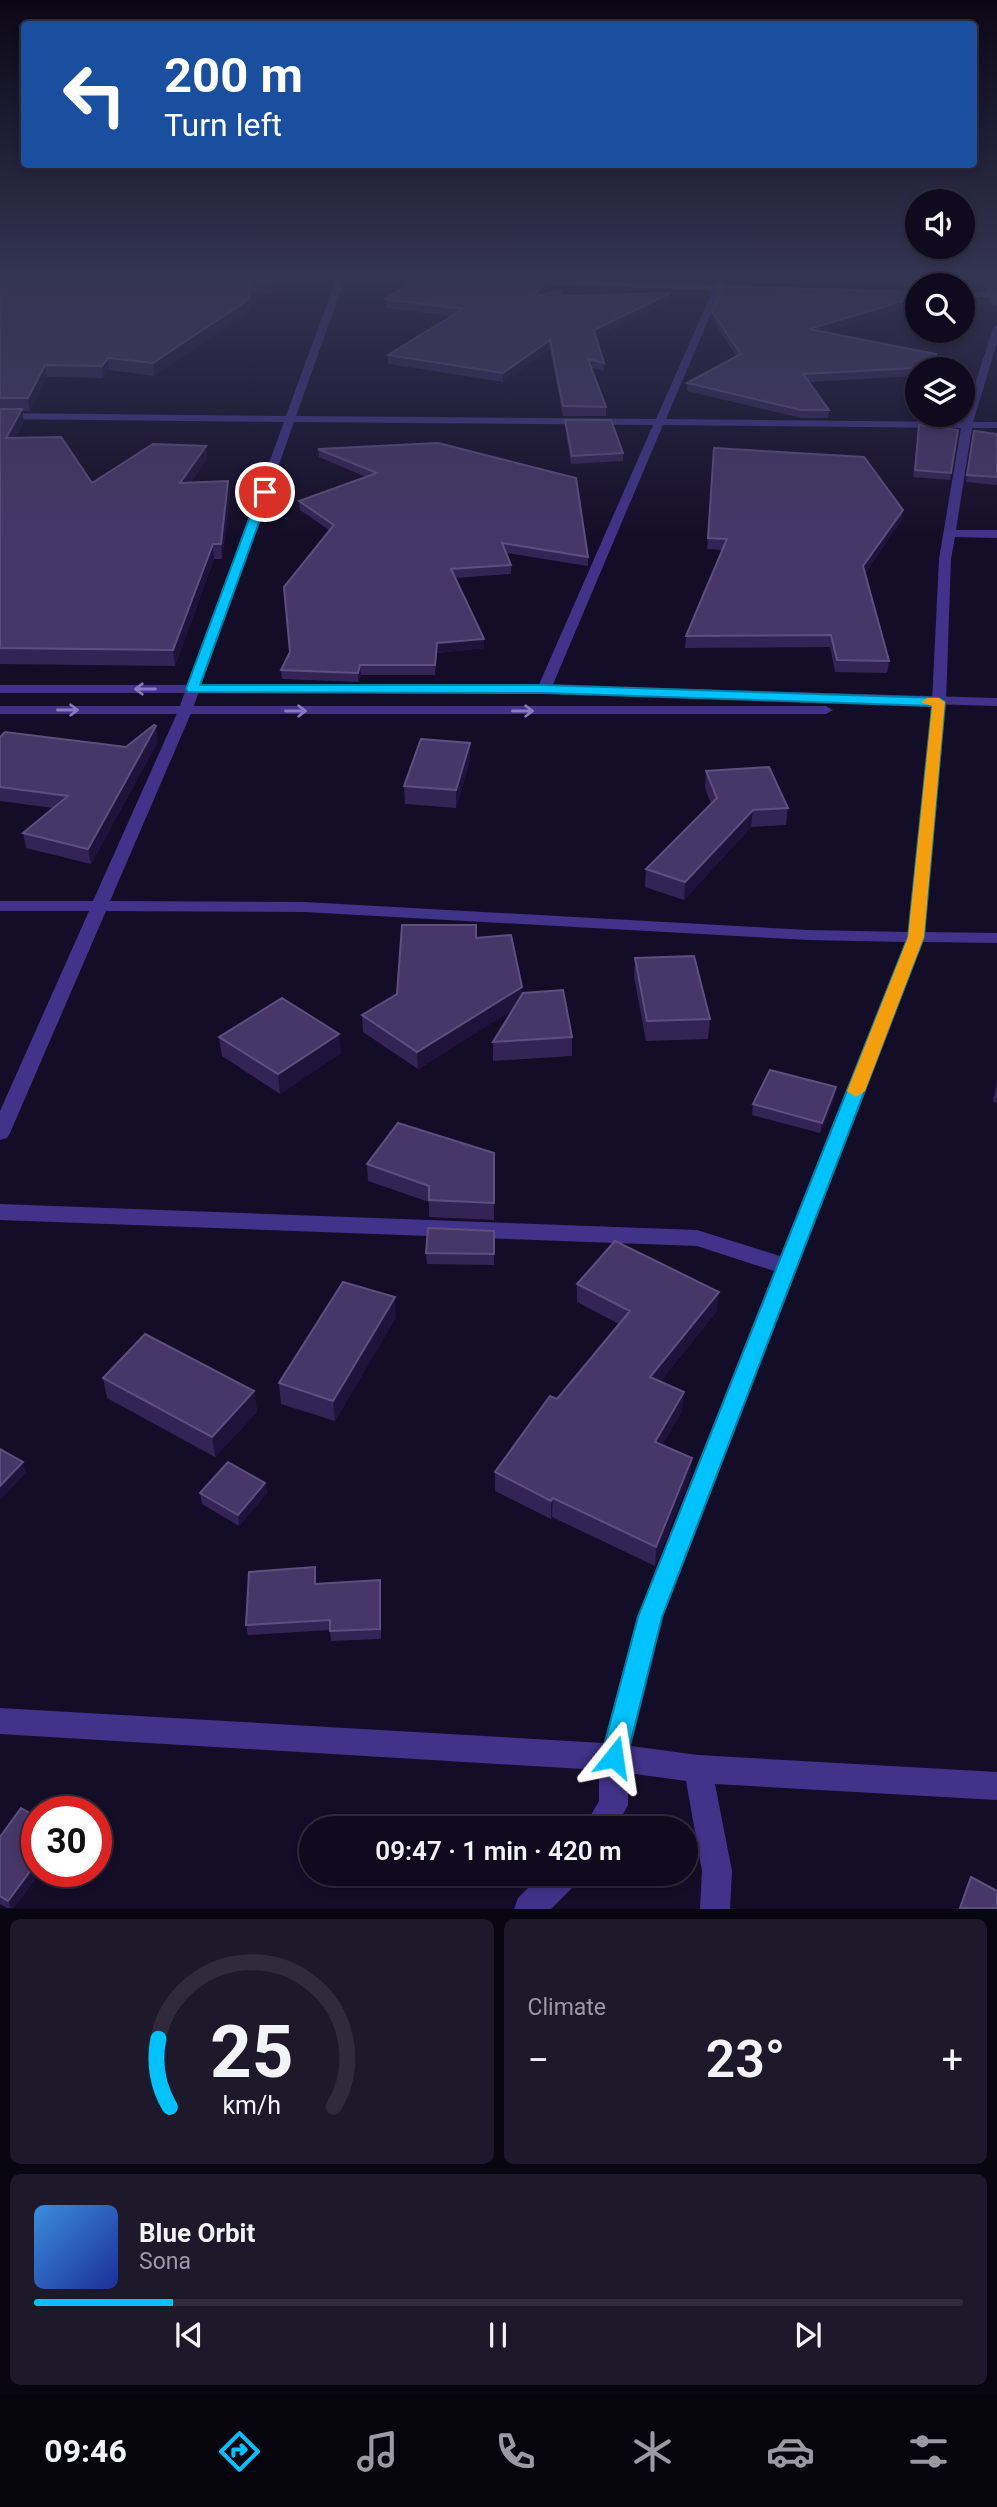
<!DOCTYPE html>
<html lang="en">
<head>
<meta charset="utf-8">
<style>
	:root { --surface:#0f0a1d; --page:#1d182a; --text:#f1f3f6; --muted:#9b9aa4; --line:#2f2b3b; --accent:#00c3fd }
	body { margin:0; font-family:Roboto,sans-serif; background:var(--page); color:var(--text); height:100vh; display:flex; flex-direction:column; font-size:26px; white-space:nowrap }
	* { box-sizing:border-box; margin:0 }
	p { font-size:23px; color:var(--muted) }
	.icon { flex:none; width:38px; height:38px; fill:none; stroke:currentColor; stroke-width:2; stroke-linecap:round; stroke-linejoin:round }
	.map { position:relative; height:1909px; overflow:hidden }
	.sheet { display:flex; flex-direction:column; gap:10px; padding:10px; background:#080610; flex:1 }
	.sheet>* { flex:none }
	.top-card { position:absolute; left:21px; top:21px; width:956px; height:147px; border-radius:7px; box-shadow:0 4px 10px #0003,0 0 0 2px var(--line); background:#1a4fa0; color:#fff; overflow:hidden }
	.tools { position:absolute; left:905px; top:189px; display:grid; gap:14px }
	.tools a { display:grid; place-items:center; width:70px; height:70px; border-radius:50%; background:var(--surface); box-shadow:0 4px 10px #0003,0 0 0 2px var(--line); font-size:35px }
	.speed { position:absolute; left:21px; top:1796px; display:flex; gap:14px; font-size:35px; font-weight:700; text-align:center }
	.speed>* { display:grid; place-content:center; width:91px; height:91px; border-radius:50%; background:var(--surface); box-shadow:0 4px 10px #0003,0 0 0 2px var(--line); line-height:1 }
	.speed .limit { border:10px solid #d22; background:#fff; color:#111 }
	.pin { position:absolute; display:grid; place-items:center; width:60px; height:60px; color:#fff; margin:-30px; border:4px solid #fff; border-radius:50%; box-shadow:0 2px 7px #0007 }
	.me { position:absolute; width:77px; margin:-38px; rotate:15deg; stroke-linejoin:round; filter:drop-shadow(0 0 5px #0008) }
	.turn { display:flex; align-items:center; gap:24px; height:147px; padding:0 28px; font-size:32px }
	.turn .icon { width:91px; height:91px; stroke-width:2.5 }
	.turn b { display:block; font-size:49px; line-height:60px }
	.big { font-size:52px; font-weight:600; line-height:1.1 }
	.sheet .tile { flex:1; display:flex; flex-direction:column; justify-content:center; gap:10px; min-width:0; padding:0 24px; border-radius:10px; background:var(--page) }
	.sheet .dial { align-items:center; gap:0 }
	.dial svg { height:182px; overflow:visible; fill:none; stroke:var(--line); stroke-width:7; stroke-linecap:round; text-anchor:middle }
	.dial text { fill:var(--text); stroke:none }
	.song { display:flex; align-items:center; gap:21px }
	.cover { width:84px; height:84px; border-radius:10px; background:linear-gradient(135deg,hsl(210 70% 55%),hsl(230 70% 35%)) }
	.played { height:7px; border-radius:4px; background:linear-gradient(90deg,var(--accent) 15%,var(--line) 15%) }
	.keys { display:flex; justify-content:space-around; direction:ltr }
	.heat { display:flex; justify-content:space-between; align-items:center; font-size:38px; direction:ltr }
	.sheet .tiles { flex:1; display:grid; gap:10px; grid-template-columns:1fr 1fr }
	.tile:last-child { grid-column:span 2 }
	.trip { position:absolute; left:299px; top:1816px; width:399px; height:70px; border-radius:35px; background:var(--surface); box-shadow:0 4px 10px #0003,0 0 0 2px var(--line); font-weight:600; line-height:70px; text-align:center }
	.tab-bar { display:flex; height:112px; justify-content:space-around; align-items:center; background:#06040c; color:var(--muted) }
	.tab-bar .icon { width:49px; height:49px }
	.tab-bar .current { color:var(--accent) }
	.tab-bar b { font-size:32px; color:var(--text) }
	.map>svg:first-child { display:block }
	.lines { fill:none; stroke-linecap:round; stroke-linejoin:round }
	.minor { fill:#41338a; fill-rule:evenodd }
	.tertiary { fill:#41338a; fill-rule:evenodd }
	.wall { fill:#342456 }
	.shaded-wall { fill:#1f133b }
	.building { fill:#463768; stroke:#5e4f80; stroke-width:2 }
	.oneway { stroke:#877bbf }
	.route { fill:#00c3fd; stroke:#007fa4; stroke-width:2 }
	.slow { fill:#f59e0b }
</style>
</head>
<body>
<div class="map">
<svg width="997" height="1909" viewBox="0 0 997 1909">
	<rect width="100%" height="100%" fill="#140d27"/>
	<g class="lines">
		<path class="minor" d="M270,275L441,277L445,279L441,281L345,279L296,416L656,419L713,290L522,284L525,279L715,285L722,276L726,278L723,285L749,286L746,291L721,290L666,419L963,422L993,328L997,325V343L973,422H997V428H972L956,530H997V538L955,537L951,559L946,702L925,932L997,933V943L923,942L663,1617L631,1746L698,1755L997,1772V1800L715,1784L732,1871L730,1909H700L702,1871L686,1781L628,1773V1805L615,1829H583L599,1801V1770L0,1734V1708L604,1743L637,1617L774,1271L697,1246L0,1220V1204L697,1230L780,1256L905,942L809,940L305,912L106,911L10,1133L7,1138L0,1140V1111L89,911H0V901H93L178,711L284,422L0,419V413L286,416L336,279L274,277ZM294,422L653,425L537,689L544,693L551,689L663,425L961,428L939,559L932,702L908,932L809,930L305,902L110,901L192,711Z
			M981,275H989L997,292V306H993L989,297H962V291L987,292Z
			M542,1874H579L575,1885L551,1909H514L518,1898Z"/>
		<path class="tertiary" d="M0,685H544L997,698V706L544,693H0Z
			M0,706H826L833,710L826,714H0Z"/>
	</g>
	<path class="wall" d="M0,275L297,280L283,292L274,294L252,291L250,310L154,376L109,370L103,378L47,377L30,411H22L24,422L15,437L92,483L206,446L207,459L191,482L228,481L230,495L222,559H214L175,666L0,664Z
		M434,275H556L553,279L434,276Z
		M670,275H720L714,282L675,281Z
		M724,275H982L983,278L982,285L962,291V285H917V287L727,282V277Z
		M991,275H997V281H995Z
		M547,280L546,288L541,295L670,301L596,337L604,363V371L591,368L606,407V416H563L550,349L503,382L388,364V355L452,316L386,308L385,299Z
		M917,292V304L823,332L936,354L934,369H917V376L809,382L829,410L828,418H801L687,391V383L737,357L712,319V312Z
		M565,420L623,453V461L571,464L565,427Z
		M919,425L958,430L950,480L913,477Z
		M974,431L997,434V485L966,482Z
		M714,448L901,521L865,573L889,661L887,673L835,672L830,647L685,648L686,636L722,550L707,549Z
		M318,449L588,557V566L506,553L511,565V574L455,578L484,639V648L437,653L435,675H361L358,682L282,679L281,670L290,652L329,530L300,510L299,501L366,477L319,457Z
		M0,737L126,747L158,741L91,864L26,848L23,833L53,808L0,801Z
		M470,760L456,808L405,804L404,786Z
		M706,771L788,808L786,825L751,827L684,900L645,887L646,869L711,804L705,788Z
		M476,938L522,987V994L572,1037V1056L493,1061V1042L512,1010L418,1069L363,1032L362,1015L397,994Z
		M635,958L710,1019L708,1039L646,1041L634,977Z
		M219,1037L341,1053L280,1094L222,1056Z
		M997,1081V1103L993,1102Z
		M835,1097L820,1133L752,1115L753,1104Z
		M494,1153V1220L429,1217V1202L368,1181L367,1164Z
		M494,1231V1265L427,1264L426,1253Z
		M577,1284L717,1311L660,1382L682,1411L662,1445L692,1458L690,1477L655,1566L552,1517L551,1519L495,1491V1472L557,1399L619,1324L577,1302Z
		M396,1317L335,1421L281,1404L279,1383Z
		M103,1378L254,1391L257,1412L215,1457L107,1398Z
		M265,1483L267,1493L239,1526L202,1504L200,1493Z
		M315,1567L316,1583L381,1591V1639L331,1641L330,1630L248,1635L246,1625Z
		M0,1837L37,1871H41L14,1908H7L0,1904Z"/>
	<path class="shaded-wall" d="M289,275H296L297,280L283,292L274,294L273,283Z
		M715,275H720L714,282V276Z
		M983,278L982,285L962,291V285H958Z
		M251,280L252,291L250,310L154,376L153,363Z
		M547,280L546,288L533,305V297Z
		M671,293L670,301L594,338V330Z
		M917,297V304L808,336L809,329Z
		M550,340V349L503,382V373Z
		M108,358L109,370L103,378L102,366Z
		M45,365L47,377L30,411L28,398Z
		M22,409L24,422L8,451L6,438Z
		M206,446L207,459L182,496L180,483Z
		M228,481L230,495L222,559L221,544Z
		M903,510L901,521L861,578L863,566Z
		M213,544L214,559L175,666L173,650Z
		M484,639V648L437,653L435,675L437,643Z
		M360,665L361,675L358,682V673Z
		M156,726L158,741L91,864L88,849Z
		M470,743V760L456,808V790Z
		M753,810L751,827L684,900L685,882Z
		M522,987V1004L418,1069L417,1052Z
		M339,1034L341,1053L280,1094L278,1074Z
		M836,1087L835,1097L820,1133L822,1123Z
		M719,1292L717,1311L649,1396L650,1377Z
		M395,1297L396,1317L335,1421L333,1401Z
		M254,1391L257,1412L215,1457L212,1437Z
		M684,1392L682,1411L653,1460L655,1442Z
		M692,1458L690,1477L655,1566L656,1547Z
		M23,1462L26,1473L0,1500V1486Z
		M265,1483L267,1493L239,1526L238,1515Z
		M553,1498L552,1517L551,1519V1501Z
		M37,1862V1871H41L14,1908H11L8,1901Z"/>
	<path class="building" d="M0,275H289L283,281L273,283L251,280L249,299L153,363L108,358L102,366L45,365L28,398H0Z
		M728,275H982L983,278L958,285H920L921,283L918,281L727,276Z
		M422,276L547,280L533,297L561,290L563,296L671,293L594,330L604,363L588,359L606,407L563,406L550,340L503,373L388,355L463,309L385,299Z
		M723,286L917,292V297L809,329L936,354L935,367L803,374L829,410H801L687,383L741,354L712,312Z
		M0,409H22L6,438L61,437L92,483L153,444L206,446L180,483L228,481L221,544H213L173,650L0,648Z
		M565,420H611L623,453L572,456Z
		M919,425L958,430L951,473L915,470Z
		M974,431L997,434V477L967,475Z
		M438,443L576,478L588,557L502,543L511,565L451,569L484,639L437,643L435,665H360L358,673L281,670L290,652L284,587L334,525L299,501L377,473L318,449Z
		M714,448L864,457L903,510L863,566L889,661L837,660L831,635L686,636L727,539L708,538Z
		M154,725L156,726L88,849L23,833L68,796L0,787V737L5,732L126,747Z
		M421,739L470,743L456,790L404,786Z
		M769,767L788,808L753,810L685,882L646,869L717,798L706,771Z
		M402,925H476V938L511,935L522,987L417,1052L362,1015L397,994Z
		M694,956L710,1019L647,1021L635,958Z
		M563,990L572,1037L493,1042L523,993Z
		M282,998L339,1034L278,1074L219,1037Z
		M770,1070L836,1087L822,1123L753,1104Z
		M398,1123L494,1153V1203L429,1200V1186L367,1164Z
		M428,1228L494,1231V1254L426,1253Z
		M615,1241L719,1292L650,1377L684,1392L655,1442L692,1458L656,1547L553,1498L551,1501L495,1472L550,1396L557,1399L630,1311L577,1284Z
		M343,1282L395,1297L333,1401L279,1383Z
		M145,1334L254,1391L212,1437L103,1378Z
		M0,1449L23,1462L0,1486Z
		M228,1462L265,1483L238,1515L200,1493Z
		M315,1567V1584L380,1580V1629L330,1631V1620L246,1625L249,1572Z
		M21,1808L37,1817V1862L8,1901L0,1896V1837Z
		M971,1877L997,1891V1908H960Z"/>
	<defs><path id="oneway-shaft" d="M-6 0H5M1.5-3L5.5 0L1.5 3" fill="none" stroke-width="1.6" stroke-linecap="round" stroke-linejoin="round" transform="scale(1.75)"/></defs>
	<g class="oneway">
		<use href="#oneway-shaft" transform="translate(145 689) rotate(180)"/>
		<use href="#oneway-shaft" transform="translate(68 710)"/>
		<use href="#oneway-shaft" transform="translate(296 711)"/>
		<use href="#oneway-shaft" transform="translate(523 711)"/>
	</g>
	<linearGradient id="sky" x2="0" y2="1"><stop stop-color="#0b0715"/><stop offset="0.51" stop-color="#343552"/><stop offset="1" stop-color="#343552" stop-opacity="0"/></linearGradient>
	<rect width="997" height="542" fill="url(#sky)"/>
	<path class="route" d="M265,489L270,492L200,685H544L939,698L945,702L924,937L662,1617L627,1757L623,1766L614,1769L605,1766L601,1757L638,1617L908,937L932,706L544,693L188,692L186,689L259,492Z"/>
	<path class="slow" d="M939,698L945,702L924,937L865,1091L856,1097L847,1091L908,937L932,706L921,702L927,698Z"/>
</svg>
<div class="tools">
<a><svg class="icon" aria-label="sound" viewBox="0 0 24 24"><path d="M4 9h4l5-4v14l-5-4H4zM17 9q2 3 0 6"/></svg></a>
<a><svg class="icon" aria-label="search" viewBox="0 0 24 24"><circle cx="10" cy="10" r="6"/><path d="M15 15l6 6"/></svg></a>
<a><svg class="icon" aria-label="layers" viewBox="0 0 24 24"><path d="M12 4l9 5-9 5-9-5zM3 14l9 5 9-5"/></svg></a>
</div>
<div class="speed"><div class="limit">30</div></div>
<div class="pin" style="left:265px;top:492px;background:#d93025"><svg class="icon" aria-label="arrive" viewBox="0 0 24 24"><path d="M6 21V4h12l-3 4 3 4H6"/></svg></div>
<svg class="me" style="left:614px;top:1757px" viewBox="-20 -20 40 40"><path d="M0-17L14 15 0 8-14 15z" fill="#00c3fd" stroke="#fff" stroke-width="4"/></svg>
<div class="trip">09:47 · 1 min · 420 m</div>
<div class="top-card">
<div class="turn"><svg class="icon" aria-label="left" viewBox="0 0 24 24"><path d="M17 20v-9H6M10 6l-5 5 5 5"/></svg><div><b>200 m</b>Turn left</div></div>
</div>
</div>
<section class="sheet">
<div class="tiles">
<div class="tile dial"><svg viewBox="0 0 100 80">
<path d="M14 69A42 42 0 1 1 86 69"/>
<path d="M14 69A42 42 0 0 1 9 39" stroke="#00c3fd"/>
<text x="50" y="56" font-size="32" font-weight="700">25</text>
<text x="50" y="72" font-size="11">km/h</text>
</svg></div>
<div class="tile"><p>Climate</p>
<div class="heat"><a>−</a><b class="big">23°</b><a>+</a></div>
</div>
<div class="tile">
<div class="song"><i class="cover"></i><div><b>Blue Orbit</b><p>Sona</p></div></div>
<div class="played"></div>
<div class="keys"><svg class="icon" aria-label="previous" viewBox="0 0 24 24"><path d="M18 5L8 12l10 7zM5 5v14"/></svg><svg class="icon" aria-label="pause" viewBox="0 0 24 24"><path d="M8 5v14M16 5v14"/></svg><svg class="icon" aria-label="next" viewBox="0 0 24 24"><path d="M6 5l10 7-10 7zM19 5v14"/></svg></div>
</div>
</div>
</section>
<nav class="tab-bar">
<b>09:46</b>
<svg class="icon current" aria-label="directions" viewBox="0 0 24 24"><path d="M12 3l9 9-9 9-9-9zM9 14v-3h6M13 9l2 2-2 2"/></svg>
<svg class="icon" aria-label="music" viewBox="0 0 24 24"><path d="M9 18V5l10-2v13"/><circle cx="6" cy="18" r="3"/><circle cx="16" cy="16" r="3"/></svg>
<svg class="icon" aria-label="phone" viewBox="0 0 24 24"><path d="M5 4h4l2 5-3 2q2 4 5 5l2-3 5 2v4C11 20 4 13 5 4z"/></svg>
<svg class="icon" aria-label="climate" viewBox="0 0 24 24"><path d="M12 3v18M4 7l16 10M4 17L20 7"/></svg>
<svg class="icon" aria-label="car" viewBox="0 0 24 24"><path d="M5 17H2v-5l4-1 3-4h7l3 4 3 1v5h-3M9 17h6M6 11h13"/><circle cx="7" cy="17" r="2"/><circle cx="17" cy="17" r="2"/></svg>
<svg class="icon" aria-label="filters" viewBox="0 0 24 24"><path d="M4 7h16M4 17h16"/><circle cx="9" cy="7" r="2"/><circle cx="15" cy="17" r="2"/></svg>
</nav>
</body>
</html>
